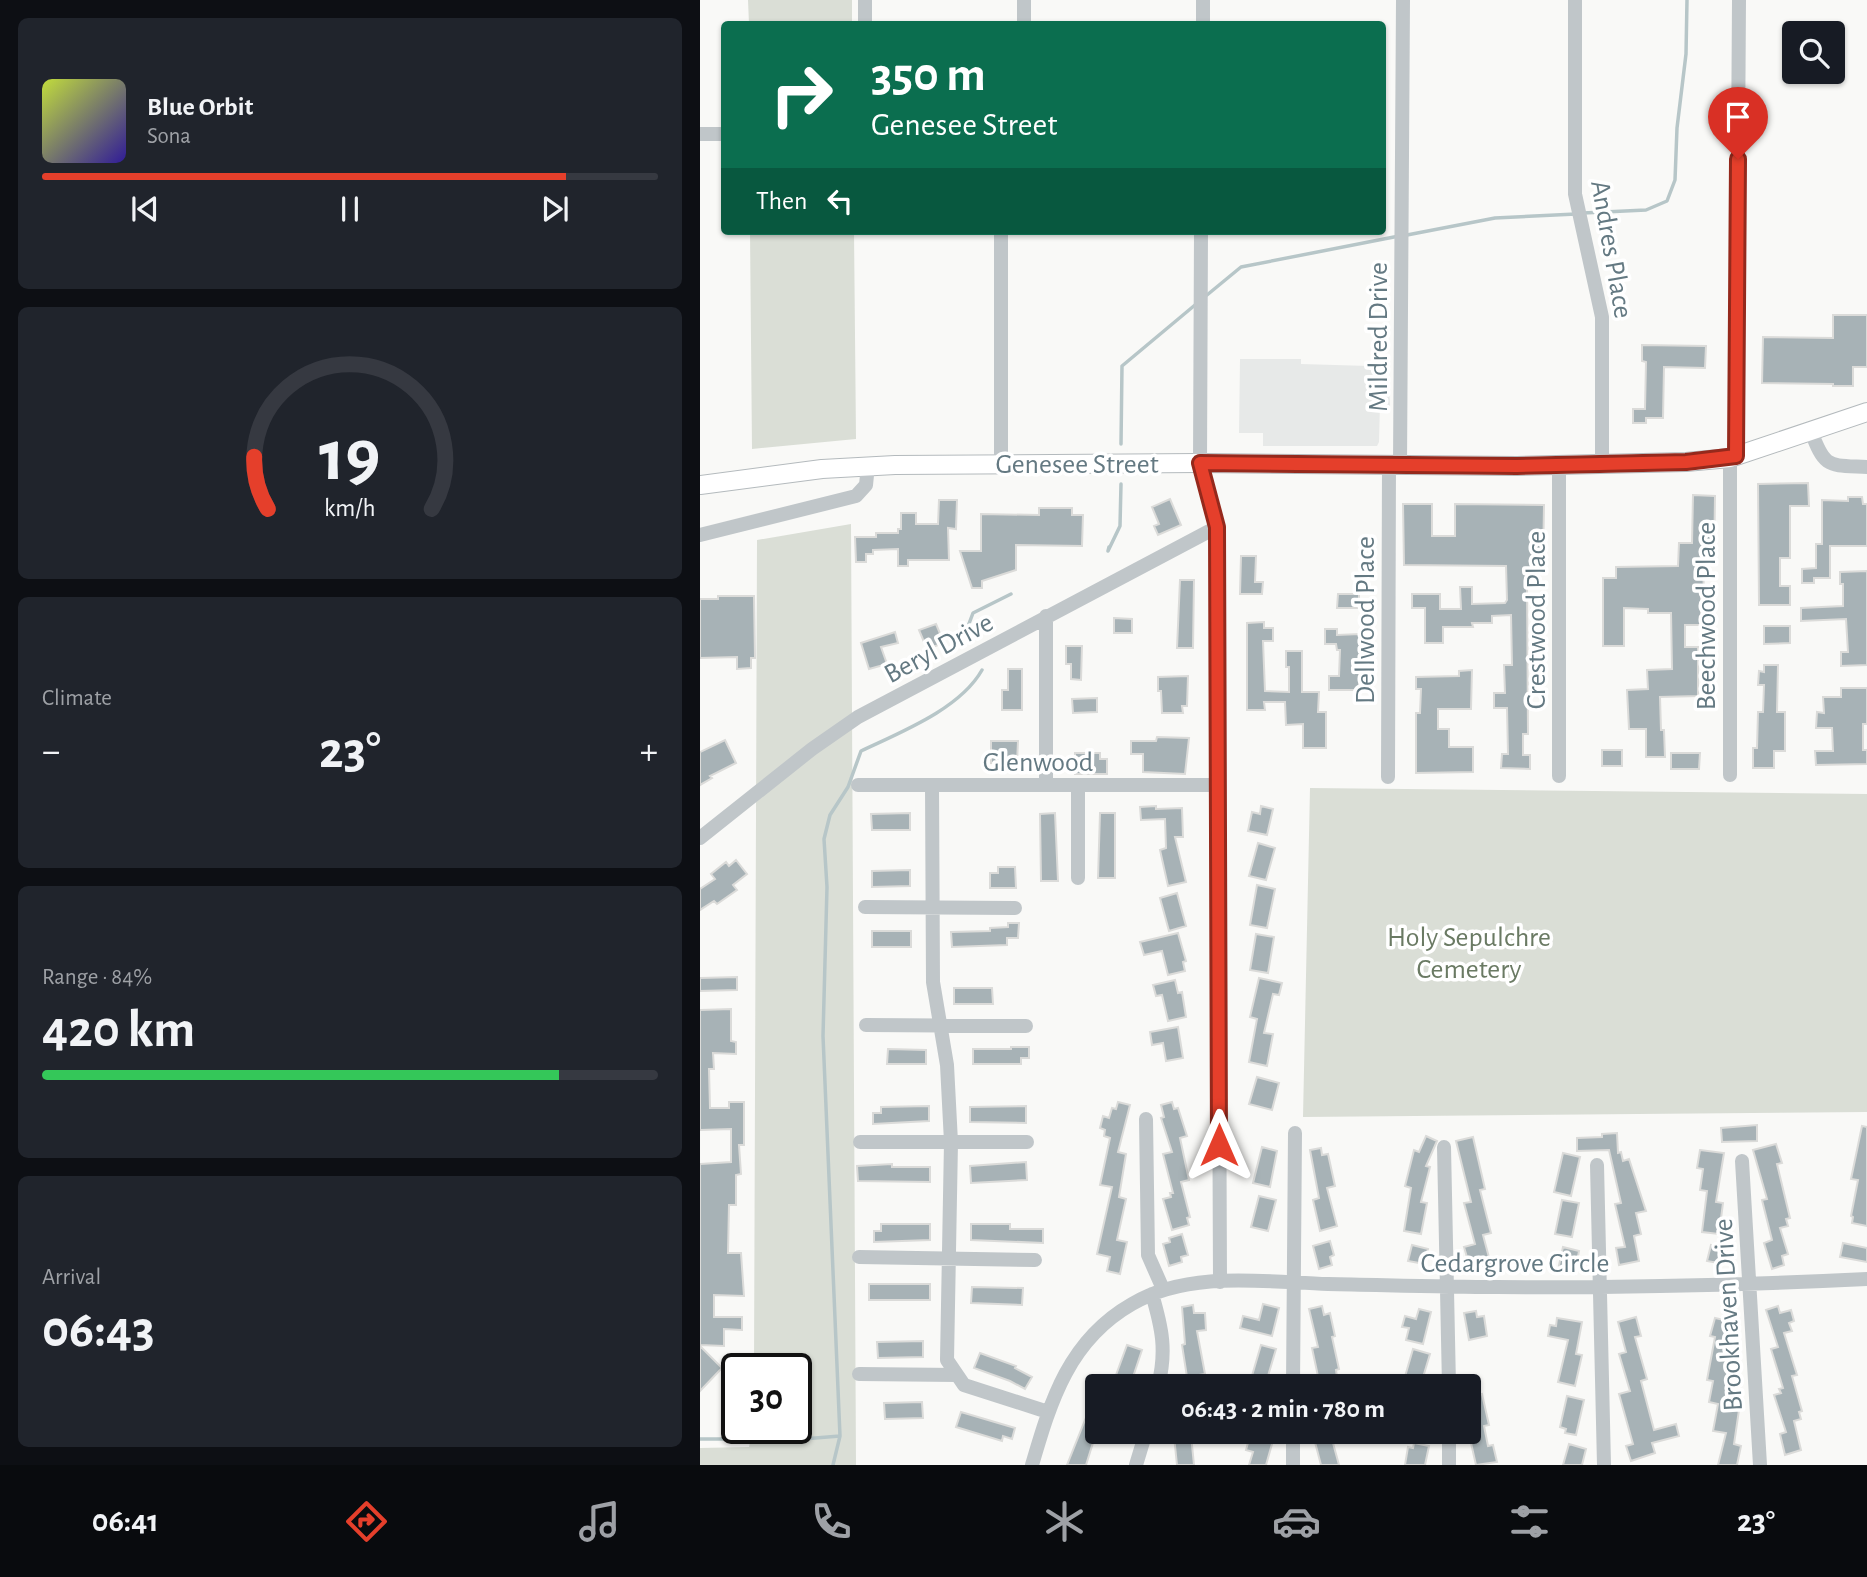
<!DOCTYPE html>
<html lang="en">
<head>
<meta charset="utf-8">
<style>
	:root { --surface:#171b24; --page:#20242c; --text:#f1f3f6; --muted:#9ea1a6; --line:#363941; --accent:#e53f2b }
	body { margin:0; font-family:"Alegreya Sans",sans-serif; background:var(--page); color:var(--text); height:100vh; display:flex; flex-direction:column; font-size:26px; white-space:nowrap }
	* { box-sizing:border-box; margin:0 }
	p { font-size:23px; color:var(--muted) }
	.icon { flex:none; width:38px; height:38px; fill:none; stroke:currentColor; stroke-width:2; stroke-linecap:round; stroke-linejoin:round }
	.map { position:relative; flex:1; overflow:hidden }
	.side { display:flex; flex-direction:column; gap:18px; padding:18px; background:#0d0f14; width:700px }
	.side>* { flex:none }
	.top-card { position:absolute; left:21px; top:21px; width:665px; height:214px; border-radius:7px; box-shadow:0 2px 5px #0004; background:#0b6e4f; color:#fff; overflow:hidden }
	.controls { position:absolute; left:1082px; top:21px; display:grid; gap:14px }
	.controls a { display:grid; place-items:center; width:63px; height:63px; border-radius:7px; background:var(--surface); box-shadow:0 2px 5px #0004; font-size:35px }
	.speed { position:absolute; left:21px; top:1353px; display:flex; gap:14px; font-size:35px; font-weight:700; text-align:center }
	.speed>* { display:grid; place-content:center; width:91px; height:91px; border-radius:50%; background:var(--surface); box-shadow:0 2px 5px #0004; line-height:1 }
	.speed .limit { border:4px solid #111; border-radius:10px; background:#fff; color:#111 }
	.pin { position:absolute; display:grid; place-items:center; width:60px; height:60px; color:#fff; margin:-72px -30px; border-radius:50% 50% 50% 0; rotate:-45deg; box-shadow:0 0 7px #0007 }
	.pin .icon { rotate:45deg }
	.me { position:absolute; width:77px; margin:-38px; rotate:0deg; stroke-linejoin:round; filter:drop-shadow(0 0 5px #0008) }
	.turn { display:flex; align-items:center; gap:24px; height:147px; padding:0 35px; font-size:32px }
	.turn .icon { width:91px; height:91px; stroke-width:2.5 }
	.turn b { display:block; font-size:49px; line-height:60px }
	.then { display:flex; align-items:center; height:66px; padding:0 35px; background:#0003; gap:14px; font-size:26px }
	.big { font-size:52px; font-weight:700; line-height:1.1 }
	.side .widget { flex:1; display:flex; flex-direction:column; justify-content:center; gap:10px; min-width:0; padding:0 24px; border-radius:10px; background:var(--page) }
	.side .dial { align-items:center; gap:0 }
	.dial svg { height:182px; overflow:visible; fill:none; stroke:var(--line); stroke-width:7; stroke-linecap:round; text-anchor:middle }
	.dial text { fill:var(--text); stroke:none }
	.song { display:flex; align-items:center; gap:21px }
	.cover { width:84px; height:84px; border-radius:10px; background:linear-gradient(135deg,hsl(70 70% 55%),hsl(250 70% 35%)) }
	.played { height:7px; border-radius:4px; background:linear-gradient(90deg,var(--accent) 85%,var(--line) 85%) }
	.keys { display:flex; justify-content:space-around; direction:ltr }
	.heat { display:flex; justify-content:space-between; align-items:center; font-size:38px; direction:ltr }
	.charge { height:10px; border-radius:5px; background:linear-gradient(90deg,#34c759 84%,var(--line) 0) }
	.trip { position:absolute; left:385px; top:1374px; width:396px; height:70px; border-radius:7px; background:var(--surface); box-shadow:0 2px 5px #0004; font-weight:700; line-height:70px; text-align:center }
	.tab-bar { display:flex; height:112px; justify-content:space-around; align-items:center; background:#090b0e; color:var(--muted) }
	.tab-bar .icon { width:49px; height:49px }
	.tab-bar .selected { color:var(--accent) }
	.tab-bar b { font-size:32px; color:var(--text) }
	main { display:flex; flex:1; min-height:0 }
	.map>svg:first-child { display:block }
	.built { fill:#e7e9e8 }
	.green { fill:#daded6 }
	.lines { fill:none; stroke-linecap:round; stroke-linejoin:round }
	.stream { stroke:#b7c6c8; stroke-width:3.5 }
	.building { fill:#a7b2b6; stroke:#dbdbd9; stroke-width:2 }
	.major-casing { stroke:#b4babd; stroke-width:20 }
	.minor { stroke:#c0c6c9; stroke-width:14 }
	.major { stroke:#fff; stroke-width:18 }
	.route-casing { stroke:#95291c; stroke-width:18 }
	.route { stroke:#e53f2b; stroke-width:12 }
	.labels { text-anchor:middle; stroke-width:7; stroke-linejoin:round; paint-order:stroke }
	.street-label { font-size:28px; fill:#647982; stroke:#fff }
	.park-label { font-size:28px; fill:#6a7a63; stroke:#fff }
</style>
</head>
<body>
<main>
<section class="side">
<div class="widget">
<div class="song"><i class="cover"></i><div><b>Blue Orbit</b><p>Sona</p></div></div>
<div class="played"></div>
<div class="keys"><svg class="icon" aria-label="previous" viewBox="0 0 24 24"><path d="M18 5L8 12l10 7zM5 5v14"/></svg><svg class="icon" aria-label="pause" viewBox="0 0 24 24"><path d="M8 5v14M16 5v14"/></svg><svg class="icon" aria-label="next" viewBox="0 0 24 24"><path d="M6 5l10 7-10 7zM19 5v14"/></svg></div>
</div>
<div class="widget dial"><svg viewBox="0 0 100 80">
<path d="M14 69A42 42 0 1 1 86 69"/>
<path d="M14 69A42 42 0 0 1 8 46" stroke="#e53f2b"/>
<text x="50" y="56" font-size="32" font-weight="700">19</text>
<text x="50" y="72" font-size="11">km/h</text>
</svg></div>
<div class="widget"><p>Climate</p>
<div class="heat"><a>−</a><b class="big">23°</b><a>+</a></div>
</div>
<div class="widget"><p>Range · 84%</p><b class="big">420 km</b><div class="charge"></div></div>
<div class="widget"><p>Arrival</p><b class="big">06:43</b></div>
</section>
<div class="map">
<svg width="1167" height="1465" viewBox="0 0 1167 1465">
	<rect width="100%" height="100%" fill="#f9f9f7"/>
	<path class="built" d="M540,359H601V364L669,366V370H675L679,386L689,385L690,406L680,404L679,442L677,446H563V433H539Z"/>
	<path class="green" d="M48,0H152V24H49Z
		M50,231H154L156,439L52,449Z
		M151,524L156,1465H0V1448L49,1447L53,1428H96V1368H54L57,540Z
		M610,788L1167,794V1112L603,1117Z"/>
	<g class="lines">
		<path class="stream" d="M883,213L946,210L967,201L975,180L977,128L986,54L987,0
			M707,235L795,218L876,214
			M507,295L541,267L699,236
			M421,444L422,366L495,305
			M409,547L408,551L420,526L421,484
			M269,640L267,629L273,613L311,594
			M0,1439H103L140,1436
			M133,1465L140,1436L123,1036L127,887L124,839L130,815L148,787L161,751C201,732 260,709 282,670"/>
	</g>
	<path class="building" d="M1133,315H1167V367H1153V386H1133V384L1062,383L1063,337L1133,338Z
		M942,345L1006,346L1005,368L964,367L963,418H946V423H933V409H945L946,362L942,361Z
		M1108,483L1109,506H1090V558H1080V586H1090V605H1059L1058,484Z
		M993,495L1015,496L1014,565H1003L1004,594H1001V613H1006V625H985V647H998V696L960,697L961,730H964L965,757H946V729H929L927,690L948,689L947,670L972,669L971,613H948V609L924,608V646H903V578H916V567L978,566L979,543H992Z
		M1148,497H1162L1163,504H1167V546H1130V578H1114V583H1102V569L1116,568V544H1122V500L1148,501Z
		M470,499L481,525L458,535L454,526L459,524L452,507Z
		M239,500H257L256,529L248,528L249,560H208V566H198V549L173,550V554H166V562H156L155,537H176V533H198V529H201V513H216V524H238Z
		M703,504H732V536H755V504L844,505L843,563H835V583H827L828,734H823V755H830V769L801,768L802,754H808L807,708H794V693H805L804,665H812L811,615L792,616V623H772L773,627H743V643H725V608H712V594H740V609H761L760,587H772V604L805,603L807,600L806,566L704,565Z
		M339,508H372V515H383L382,546L316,545V570L282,581V588H272L260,551H281V514L339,515Z
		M541,556H556L555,582H563L562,594H540Z
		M1167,571V665L1141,666V652H1148L1146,619L1101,621V608L1143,606V584H1140V572Z
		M480,580H494L493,648H477Z
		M638,594H659V608H637Z
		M18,596H54L55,658H51V668L37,669V657L0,658V599H18Z
		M414,618L432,619V633H414Z
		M564,622V628H573V641H563L565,691L589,692V667H586V651H602V692H619L618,712H626V748H603V724L586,725L585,702H564L565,710H547V623Z
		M236,624L244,643L227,649L219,630Z
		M1064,626H1090V643L1064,644Z
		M625,629H637V635L660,634L659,690H629V676H639L640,650H637L636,644H625Z
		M195,632L198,643L181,647L187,664L169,669L161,643Z
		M366,646H382L381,680L371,679V664H366Z
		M1064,665H1078L1077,712H1085V751H1074V768H1053V748H1057L1058,712H1063L1064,685H1058L1059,671L1064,672Z
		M308,669H322V710H302V690H308Z
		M772,670L771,709H738V729H749V747H773V772L716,773V713H720L721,689H716V677L759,676V671Z
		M488,676L487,706H482L483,713H462L461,691H458V677Z
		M1141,688H1167V724H1163V750H1167V764L1116,765L1115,751H1133L1132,728H1116L1117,712L1124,713L1123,697H1141Z
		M397,698V712L373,713L372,699Z
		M457,737L489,738L485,774L443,772V754H431V741H456Z
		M25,740L36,763L10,776L12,778L0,785V752Z
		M291,741H318L317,763H291Z
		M902,750H922V766H902Z
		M375,753H400V759H407V774H375Z
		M971,753H1000L999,769H971Z
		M456,806V809L482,808L483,837H475L486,882L468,886L460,850L466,848L465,819L441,820L440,807Z
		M561,806L573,809L567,835L548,831L552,812L560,814Z
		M210,813V830H172L171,814Z
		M355,813L358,881H341L340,814Z
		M400,813H415V878H398Z
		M558,843L575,848L566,880L549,876Z
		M36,860L47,874L33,885L37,890L17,904L14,901L0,910V889L15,879L11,874L26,862L29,866Z
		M298,867H315L316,888H290V873H298Z
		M210,870V886L172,887V871Z
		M557,885L575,889L567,928L550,925Z
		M477,893L486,926L469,931L460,898Z
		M308,923H319L318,938H307V945L252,947L251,932L290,931V928L308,927Z
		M172,931H211V947H172Z
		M478,933L486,961L483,962L485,971L468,975L462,951L444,955L440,942Z
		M556,934L574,937L568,973L550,970Z
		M37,977V990L0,991V978Z
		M559,978L582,983L579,995L573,994L564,1033L573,1034L567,1066L549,1062L557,1019L550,1017Z
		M475,980L478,993L482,992L486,1017L468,1021L462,995L456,996L453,985Z
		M254,988H292L293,1004H254Z
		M31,1009V1041L36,1042V1054L13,1053L14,1069H9L10,1108H29V1102H44V1145H39L41,1174L36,1175V1205H29L28,1253H41L44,1296L14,1295V1317H42V1330L24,1329V1346L0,1345V1164L31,1162V1129L0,1130V1010Z
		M478,1027L483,1058L466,1061L463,1043L452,1045L450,1032Z
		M311,1047H329V1058H321V1064H273V1049H311Z
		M188,1049L226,1050V1064H187Z
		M557,1077L579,1083L572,1110L549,1104Z
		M418,1102L430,1105L418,1152L426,1154L419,1197L426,1199L417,1240L427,1242L420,1274L407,1271L410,1257L397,1254L412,1187L400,1185L410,1138L404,1136L405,1130L400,1128L403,1116L409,1118L412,1108L416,1109Z
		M472,1102L474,1109L478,1108L487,1136L480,1138L489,1180L481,1182L490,1217L487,1218L489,1225L472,1230L463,1199L471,1197L470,1193H473L463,1154L472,1152L461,1118L464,1117L461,1105Z
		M229,1106V1121L173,1124V1113H181V1107Z
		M326,1106V1123L270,1122V1107Z
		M1057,1125V1141L1022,1142L1021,1128Z
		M1162,1126L1167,1127V1226L1152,1223L1153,1217L1151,1216L1158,1180L1151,1179Z
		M917,1133L918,1153L921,1152L923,1161L929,1159L946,1211L936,1213L941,1234L934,1236L939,1261L919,1265L916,1248L925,1247L915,1204L921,1203L909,1150L877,1151V1138L902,1137V1134Z
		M726,1136L737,1141L726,1166L730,1167L721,1202L727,1203L721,1234L704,1231L711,1188L705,1186L714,1150L719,1152Z
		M773,1137L785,1189L780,1190L791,1233L783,1235L791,1265L778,1268L776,1262L769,1264L764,1247L775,1244L764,1203L771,1202L756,1141Z
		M1076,1144L1082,1163L1077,1164L1090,1218L1086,1219L1088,1226L1080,1228L1088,1254L1082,1256L1084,1265L1072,1269L1064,1243L1072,1240L1062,1200L1067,1199L1053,1150Z
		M562,1147L577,1151L570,1187L553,1183Z
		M621,1148L622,1155L628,1154L635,1186L627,1188L637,1226L620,1231L613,1200L619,1198L610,1150Z
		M1000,1150L1024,1153L1016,1202L1023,1203L1019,1234L1002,1232L1007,1191L1000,1190L1003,1169L997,1168Z
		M863,1153L880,1157L871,1196L854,1192Z
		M326,1162L327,1180L271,1183L270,1166Z
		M192,1164V1167H230V1182L158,1181L157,1166Z
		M559,1196L576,1200L568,1231L551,1227Z
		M862,1200L879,1203L872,1237L855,1234Z
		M181,1224H230V1240L174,1242V1231H181Z
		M271,1224H310V1229H343V1243L271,1240Z
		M482,1234L488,1255L481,1257L482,1262L469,1266L463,1244L470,1242L469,1238Z
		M630,1241L634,1255L630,1257L632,1265L619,1269L613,1246Z
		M1143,1243L1167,1248V1262L1140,1257Z
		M712,1245L728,1249L725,1264L708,1261Z
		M1011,1245L1027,1249L1024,1264L1007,1261Z
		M863,1247L879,1251L875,1274L858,1270Z
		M169,1284H230V1300H169Z
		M272,1287L323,1288L322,1305L271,1303Z
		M563,1304L579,1308L572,1336L540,1328L543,1316L559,1320Z
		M493,1305L494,1313H505L506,1330L497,1331L505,1374L487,1377L482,1345L485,1344L482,1307Z
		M622,1306L624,1315L630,1313L635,1336L632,1337L639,1369L636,1370L637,1377L619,1381L612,1348L618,1347L609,1309Z
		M1078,1306L1080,1313L1091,1310L1094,1321L1089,1323L1092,1331L1084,1333L1097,1375L1092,1376L1102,1411L1099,1412L1101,1419L1094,1421L1101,1450L1085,1455L1080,1434L1086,1432L1074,1395L1081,1393L1079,1389L1083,1388L1071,1349L1078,1347L1066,1310Z
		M719,1309L731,1312L723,1344L706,1340L709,1328L702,1327L705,1316L716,1319Z
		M776,1311L777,1317L784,1316L787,1336L769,1340L764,1313Z
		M936,1317L941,1336L935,1337L947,1379L941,1381L954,1430L976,1424L979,1436L952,1443L955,1453L931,1461L926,1446L933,1444L919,1394L930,1391L919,1354L926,1352L918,1322Z
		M857,1318L882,1322L876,1354L882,1355L875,1386L858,1382L868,1340L848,1336L850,1325L856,1326Z
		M1015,1318L1033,1322L1026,1351L1034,1353L1026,1395L1037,1397L1035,1410H1039L1034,1444L1041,1446L1037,1465H1018L1026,1433L1013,1431L1018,1404L1009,1402L1013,1381L1007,1380L1015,1337L1010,1336Z
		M223,1341V1357L178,1358L177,1342Z
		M427,1345L442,1350L430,1386H412Z
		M561,1345L576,1349L565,1386H549Z
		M0,1346L22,1368L0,1391Z
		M713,1349L730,1354L721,1384L704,1380Z
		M280,1353L316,1366L315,1368L332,1377L325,1389L310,1381L274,1368Z
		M397,1390V1430L386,1465H367Z
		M782,1394L789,1425L784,1426L788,1446L793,1445L797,1462L776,1465L771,1443L776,1442L768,1397Z
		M867,1396L884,1400L876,1435L865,1433L866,1429L860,1427Z
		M222,1402L223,1418L185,1419L184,1403Z
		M261,1412L315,1428L312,1439L303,1436L302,1441L256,1427Z
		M551,1432L574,1437L566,1465H549L553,1452L546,1450Z
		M630,1432L639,1465H621L615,1442L620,1440L618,1434Z
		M491,1435L494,1465H477L474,1436Z
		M714,1443L729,1446L725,1465H705L708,1447L713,1448Z
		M869,1444L886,1449L882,1465H863Z"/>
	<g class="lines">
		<defs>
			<path id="major" d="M0,485L122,469L195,465L500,463L817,466L986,462L1030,458L1167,412"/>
		</defs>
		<use href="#major" class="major-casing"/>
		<path class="minor" d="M875,0V194L902,317V464
			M165,24V0
			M324,24V0
			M503,24V0
			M0,134H24
			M501,231L500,463L517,527L520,1282
			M1111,431C1125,469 1128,465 1167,467
			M1036,456L1039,0
			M301,462V231
			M700,464L703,0
			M0,535L156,496L166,485L168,465
			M346,616V785
			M1030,775V458
			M859,776V465
			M688,777L689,464
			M158,785H518
			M232,785L233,982L247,1065L251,1142L247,1360L264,1385L348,1412
			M378,785V878
			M0,838L112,749L158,717L517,527
			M165,907L315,908
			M166,1025L326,1026
			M446,1119L448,1255L463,1289
			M160,1142H327
			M744,1147L749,1386
			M1042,1161L1060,1465
			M897,1165L904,1465
			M159,1257L335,1260
			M452,1294C462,1328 467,1351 458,1386
			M159,1374L257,1375
			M593,1386L595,1133
			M749,1432V1465
			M332,1465C351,1400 369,1340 432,1304C489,1270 565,1282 628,1284C685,1285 741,1287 797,1287C921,1288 1044,1285 1167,1279
			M436,1465L446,1432
			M593,1465V1432"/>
		<use href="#major" class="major"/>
	</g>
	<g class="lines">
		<defs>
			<path id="route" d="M519,1145L517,527L500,463L817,466L986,462L1036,456L1038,159"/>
		</defs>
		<use href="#route" class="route-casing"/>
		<use href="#route" class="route"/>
	</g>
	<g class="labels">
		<g class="street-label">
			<text transform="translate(913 249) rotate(80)" y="10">Andres Place</text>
			<text transform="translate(677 337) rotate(-90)" y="10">Mildred Drive</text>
			<text x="377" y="473">Genesee Street</text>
			<text transform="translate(1005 616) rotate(-90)" y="10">Beechwood Place</text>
			<text transform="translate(664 620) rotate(-90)" y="10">Dellwood Place</text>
			<text transform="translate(835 620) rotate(-90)" y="10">Crestwood Place</text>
			<text transform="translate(238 647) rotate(-28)" y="10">Beryl Drive</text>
			<text x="338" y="771">Glenwood</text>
			<text x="815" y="1272">Cedargrove Circle</text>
			<text transform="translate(1027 1315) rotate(-93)" y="10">Brookhaven Drive</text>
		</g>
		<g class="park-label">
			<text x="769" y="946">Holy Sepulchre<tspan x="769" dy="32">Cemetery</tspan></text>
		</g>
	</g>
</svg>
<div class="controls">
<a><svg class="icon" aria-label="search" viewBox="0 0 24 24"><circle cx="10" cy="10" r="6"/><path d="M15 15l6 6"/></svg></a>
</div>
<div class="speed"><div class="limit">30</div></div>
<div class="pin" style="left:1038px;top:159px;background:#d93025"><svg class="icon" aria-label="arrive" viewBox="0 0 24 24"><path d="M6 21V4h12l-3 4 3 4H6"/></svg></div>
<svg class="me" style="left:519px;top:1145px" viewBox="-20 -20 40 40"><path d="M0-17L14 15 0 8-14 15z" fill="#e53f2b" stroke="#fff" stroke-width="4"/></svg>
<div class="trip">06:43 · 2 min · 780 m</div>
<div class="top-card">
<div class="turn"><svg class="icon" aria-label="right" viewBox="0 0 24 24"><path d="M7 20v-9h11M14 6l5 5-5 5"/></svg><div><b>350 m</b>Genesee Street</div></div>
<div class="then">Then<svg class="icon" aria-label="left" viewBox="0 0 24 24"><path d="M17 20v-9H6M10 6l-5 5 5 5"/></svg></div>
</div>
</div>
</main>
<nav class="tab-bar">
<b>06:41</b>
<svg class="icon selected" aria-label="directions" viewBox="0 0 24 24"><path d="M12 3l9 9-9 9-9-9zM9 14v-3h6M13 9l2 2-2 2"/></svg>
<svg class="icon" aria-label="music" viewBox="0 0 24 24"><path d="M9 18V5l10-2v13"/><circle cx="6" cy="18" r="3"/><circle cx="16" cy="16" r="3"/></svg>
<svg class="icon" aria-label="phone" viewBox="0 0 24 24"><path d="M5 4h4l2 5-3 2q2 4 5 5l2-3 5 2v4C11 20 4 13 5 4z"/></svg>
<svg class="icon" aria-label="climate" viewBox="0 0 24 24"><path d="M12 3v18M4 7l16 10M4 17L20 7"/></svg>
<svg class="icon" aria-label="car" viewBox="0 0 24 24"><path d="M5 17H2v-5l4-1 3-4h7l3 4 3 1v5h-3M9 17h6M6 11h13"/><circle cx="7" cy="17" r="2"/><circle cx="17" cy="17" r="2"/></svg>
<svg class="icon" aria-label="filters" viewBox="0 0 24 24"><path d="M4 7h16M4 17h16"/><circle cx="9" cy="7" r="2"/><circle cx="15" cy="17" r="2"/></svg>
<b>23°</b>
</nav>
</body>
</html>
